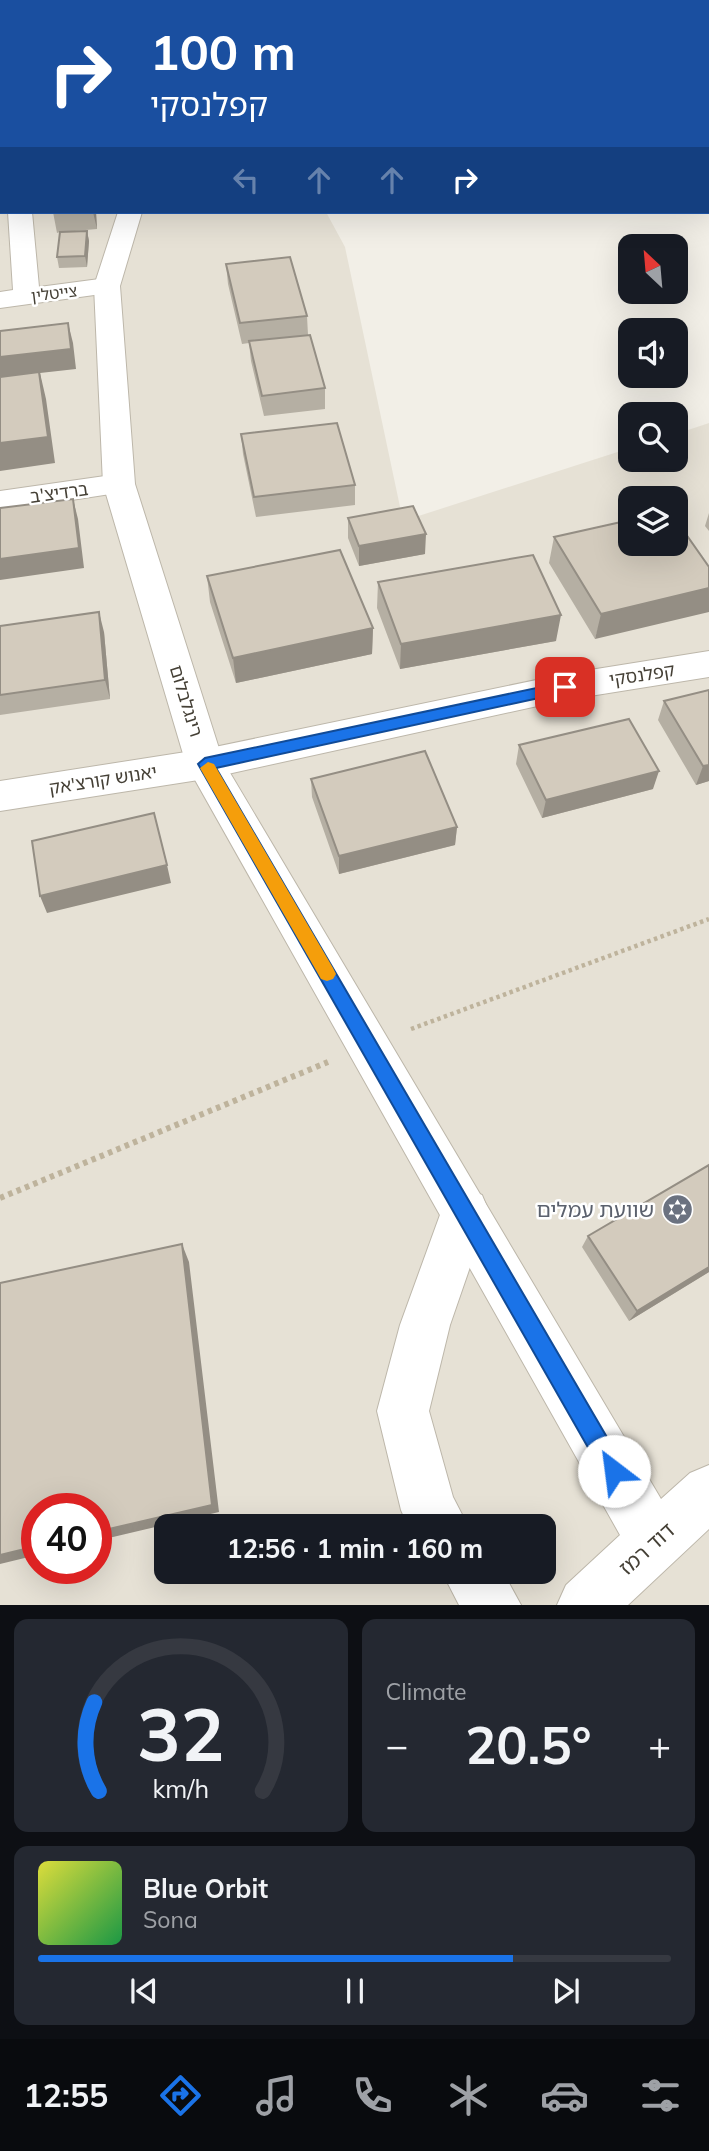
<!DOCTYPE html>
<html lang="en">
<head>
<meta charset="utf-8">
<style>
	:root { --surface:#171b24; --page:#242831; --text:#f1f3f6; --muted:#9ea1a6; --line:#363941; --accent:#1a73e8 }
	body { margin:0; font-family:Mulish,"Noto Sans Hebrew",sans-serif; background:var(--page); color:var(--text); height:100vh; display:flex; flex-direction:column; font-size:26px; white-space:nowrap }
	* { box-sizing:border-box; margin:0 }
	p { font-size:23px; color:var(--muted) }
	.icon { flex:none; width:38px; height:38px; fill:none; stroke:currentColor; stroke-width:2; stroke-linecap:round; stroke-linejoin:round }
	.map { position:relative; height:1605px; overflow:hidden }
	.details { display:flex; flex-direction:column; gap:14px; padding:14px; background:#0d0f14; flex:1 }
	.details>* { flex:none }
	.top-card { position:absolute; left:0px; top:0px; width:710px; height:214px; box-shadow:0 7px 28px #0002; background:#1a4fa0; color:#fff; overflow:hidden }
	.needle { width:46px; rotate:334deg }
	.tools { position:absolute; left:618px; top:234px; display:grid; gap:14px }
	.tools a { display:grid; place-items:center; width:70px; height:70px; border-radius:14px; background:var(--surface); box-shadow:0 7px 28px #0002; font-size:35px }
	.speed { position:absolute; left:21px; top:1493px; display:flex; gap:14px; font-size:35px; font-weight:700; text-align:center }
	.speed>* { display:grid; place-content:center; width:91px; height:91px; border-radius:50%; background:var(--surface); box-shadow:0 7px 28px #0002; line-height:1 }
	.speed .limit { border:10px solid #d22; background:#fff; color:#111 }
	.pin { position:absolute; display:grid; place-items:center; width:60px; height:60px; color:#fff; margin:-30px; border-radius:14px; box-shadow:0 4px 10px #0006 }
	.me { position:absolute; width:77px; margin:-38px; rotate:330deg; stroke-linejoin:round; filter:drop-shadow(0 0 5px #0008) }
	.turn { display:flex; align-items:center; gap:24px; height:147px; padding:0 35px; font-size:32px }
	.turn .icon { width:91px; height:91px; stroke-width:2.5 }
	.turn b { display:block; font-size:49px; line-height:60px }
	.lanes { display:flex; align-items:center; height:66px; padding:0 35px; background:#0003; justify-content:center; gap:35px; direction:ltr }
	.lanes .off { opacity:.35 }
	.big { font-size:52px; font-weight:700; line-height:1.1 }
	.details .tile { flex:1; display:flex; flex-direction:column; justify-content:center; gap:10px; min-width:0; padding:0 24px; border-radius:14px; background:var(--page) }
	.details .dial { align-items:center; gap:0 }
	.dial svg { height:182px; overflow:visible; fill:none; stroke:var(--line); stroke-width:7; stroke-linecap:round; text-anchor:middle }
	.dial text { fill:var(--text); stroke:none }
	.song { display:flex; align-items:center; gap:21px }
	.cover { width:84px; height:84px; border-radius:10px; background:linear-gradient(135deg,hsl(60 70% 55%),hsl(140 70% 35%)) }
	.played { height:7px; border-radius:4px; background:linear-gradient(90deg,var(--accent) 75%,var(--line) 75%) }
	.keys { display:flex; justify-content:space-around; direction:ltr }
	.heat { display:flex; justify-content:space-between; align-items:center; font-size:38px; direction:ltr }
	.details .tiles { flex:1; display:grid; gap:14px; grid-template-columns:1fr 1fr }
	.tile:last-child { grid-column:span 2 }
	.trip { position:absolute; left:154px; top:1514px; width:402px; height:70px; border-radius:14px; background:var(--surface); box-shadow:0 7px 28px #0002; font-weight:700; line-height:70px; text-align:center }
	.tabs { display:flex; height:112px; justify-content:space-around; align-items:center; background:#090b0e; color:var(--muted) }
	.tabs .icon { width:49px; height:49px }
	.tabs .current { color:var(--accent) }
	.tabs b { font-size:32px; color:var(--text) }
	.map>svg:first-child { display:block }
	.residential { fill:#e6e1d5; fill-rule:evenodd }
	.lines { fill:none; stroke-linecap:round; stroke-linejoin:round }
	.minor-casing { stroke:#bdb7aa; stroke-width:2 }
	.tertiary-casing { stroke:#bdb7aa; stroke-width:2 }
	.path-far2 { stroke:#beb39c; stroke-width:2.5; stroke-dasharray:2 2; stroke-linecap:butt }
	.path-far1 { stroke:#beb39c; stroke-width:4.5; stroke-dasharray:3.5 3.5; stroke-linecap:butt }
	.path { stroke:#beb39c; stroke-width:6; stroke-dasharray:4.5 4.5; stroke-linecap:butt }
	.minor { fill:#fff; fill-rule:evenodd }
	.tertiary { fill:#fff; fill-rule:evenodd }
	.wall { fill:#b5afa3 }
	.shaded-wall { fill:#948e84 }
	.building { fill:#d3cbbd; stroke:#948e84; stroke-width:2 }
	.route { fill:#1a73e8; stroke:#114b97; stroke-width:2 }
	.slow { fill:#f59e0b }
	.labels { text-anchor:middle; stroke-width:5; stroke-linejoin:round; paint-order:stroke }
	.far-street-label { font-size:16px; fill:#454036; stroke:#fff }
	.street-label { font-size:18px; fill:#454036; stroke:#fff }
	.near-worship-label { font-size:21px; fill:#5b616d; stroke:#fff; text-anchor:end }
	.near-street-label { font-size:21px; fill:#454036; stroke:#fff }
</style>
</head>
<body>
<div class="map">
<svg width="709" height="1605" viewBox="0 0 709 1605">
	<rect width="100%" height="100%" fill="#f2efe7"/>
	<path class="residential" d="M0,0H709V68V2H2V212H326L345,247L403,521L630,448V460H676V434L709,423V1605H0ZM630,499H676V544H630ZM37,1508H96V1568H37ZM166,1526H544V1572H166Z"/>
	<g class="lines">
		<defs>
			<path id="minor" d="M8,212H32L39,287L107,278L116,280L120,286L116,292L0,308V292L13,290Z
				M119,474L130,477L135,484L130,491L0,511V491Z
				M709,651V677L565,700L205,779L0,811V781L205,749L565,674Z
				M465,1188L482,1195L489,1212L450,1325L429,1411L453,1497L468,1526H408L401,1510L377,1411L400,1325L441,1212L448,1195Z
				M442,1572H503L521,1605H459Z"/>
			<path id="tertiary" d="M118,212H142L120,286L135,484L223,761L661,1499L690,1473L709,1465V1529L628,1605H557L566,1585L620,1535L186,764L103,484L94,286Z"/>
		</defs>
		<use href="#minor" class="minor-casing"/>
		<use href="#tertiary" class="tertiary-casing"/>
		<path class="path-far2" d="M79,2L81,0"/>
		<path class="path-far1" d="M411,1029L709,919"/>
		<path class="path" d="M0,1198L328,1062"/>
		<use href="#minor" class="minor"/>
		<use href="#tertiary" class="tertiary"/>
	</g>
	<path class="wall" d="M53,212H96L97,229L74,231H87L89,241L87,267L59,268L57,257L60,232L57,233Z
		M226,264L307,316L308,335L325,388V409L264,416L251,361L249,343L242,344L228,284Z
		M241,434L355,485V505L256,517L243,454Z
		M709,513V531L705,526Z
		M348,518L425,554L359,566L348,538Z
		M630,520L595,639L549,563L554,537Z
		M207,576L373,628L372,654L236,683L210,602Z
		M378,582L556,641L400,669L377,608Z
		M0,626L104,632L110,699L0,715Z
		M709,690V781L696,785L658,720L664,701Z
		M519,745L653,789L542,818L516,764Z
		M311,779L457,827L455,845L339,874L312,797Z
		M588,1236L709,1272L629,1321L582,1247Z"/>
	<path class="shaded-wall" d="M565,0H586V2H556Z
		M93,212H96L97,229Z
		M87,231L89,241L87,267L85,256Z
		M68,323L73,343L76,369L40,373L46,399L55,463L0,471V357Z
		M73,499L78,519L84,568L0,580V559Z
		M426,534L425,554L359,566V546Z
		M709,588V612L595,639L601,614Z
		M99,612L104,632L110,699L105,680Z
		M561,615L556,641L400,669L401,644Z
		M373,628L372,654L236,683L233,658Z
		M709,765V781L696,785L703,766Z
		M659,771L653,789L542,818L546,800Z
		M457,827L455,845L339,874V856Z
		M167,865L171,883L47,913L40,896Z
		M182,1244L189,1262L219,1512L96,1541V1532Z
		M709,1267V1272L629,1321L637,1311Z
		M37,1546V1555L0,1564V1555Z"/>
	<path class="building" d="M140,0H372L374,2H142Z
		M443,0H565L556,2H445Z
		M87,231L85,256L57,257L60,232Z
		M290,257L307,316L240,323L226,264Z
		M68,323L71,349L0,357V331Z
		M310,335L325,388L262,396L249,341Z
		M39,372L48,437L0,443V377Z
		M337,423L355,485L254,497L241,434Z
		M73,499L79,548L0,559V508Z
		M413,506L426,534L359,546L348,518Z
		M630,520V544H676V520L709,567V588L601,614L554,537Z
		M340,550L373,628L233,658L207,576Z
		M533,555L561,615L401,644L378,582Z
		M99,612L105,680L0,695V626Z
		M709,690V765L703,766L664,701Z
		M629,719L659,771L546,800L519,745Z
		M425,751L457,827L339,856L311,779Z
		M154,813L167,865L40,896L32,841Z
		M709,1165V1267L637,1311L588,1236Z
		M182,1244L212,1505L96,1532V1508H37V1546L0,1555V1283Z"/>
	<path class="route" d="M565,682L573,687L571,691L216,768L622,1463L625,1471L622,1479L614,1483L606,1479L198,764L205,758Z"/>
	<path class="slow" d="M208,762L214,764L333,968L336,974L333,979L327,981L321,979L200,768Z"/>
	<defs>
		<symbol id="synagogue-disc" viewBox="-11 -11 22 22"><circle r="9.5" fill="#6b7280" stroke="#fff"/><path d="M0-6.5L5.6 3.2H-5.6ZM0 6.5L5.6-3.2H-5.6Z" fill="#fff"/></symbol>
	</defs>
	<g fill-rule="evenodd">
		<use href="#synagogue-disc" x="660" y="1192" width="35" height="35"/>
	</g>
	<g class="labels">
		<g class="far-street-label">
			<text transform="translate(54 293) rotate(-7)" y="6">צייטלין</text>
		</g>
		<g class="street-label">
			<text transform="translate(59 493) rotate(-8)" y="6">ברדיצ'ב</text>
			<text transform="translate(642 675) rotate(-9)" y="6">קפלנסקי</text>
			<text transform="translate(186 701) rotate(73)" y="6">רינגלבלום</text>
			<text transform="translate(103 780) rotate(-9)" y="6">יאנוש קורצ'אק</text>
		</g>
		<g class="near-worship-label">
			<text x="654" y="1217">שוועת עמלים</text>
		</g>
		<g class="near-street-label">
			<text transform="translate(647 1549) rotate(-42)" y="7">דוד רמז</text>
		</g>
	</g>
</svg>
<div class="tools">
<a><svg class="needle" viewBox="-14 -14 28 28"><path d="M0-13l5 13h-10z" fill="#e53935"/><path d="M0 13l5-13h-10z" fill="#9ea1a6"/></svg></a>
<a><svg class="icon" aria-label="sound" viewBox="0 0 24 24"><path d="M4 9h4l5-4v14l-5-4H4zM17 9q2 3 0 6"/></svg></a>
<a><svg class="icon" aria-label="search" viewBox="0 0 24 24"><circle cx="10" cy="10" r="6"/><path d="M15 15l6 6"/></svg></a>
<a><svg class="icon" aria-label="layers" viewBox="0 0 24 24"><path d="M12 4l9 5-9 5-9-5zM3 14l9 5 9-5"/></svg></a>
</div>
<div class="speed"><div class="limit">40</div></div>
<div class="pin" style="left:565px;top:687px;background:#d93025"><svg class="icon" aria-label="arrive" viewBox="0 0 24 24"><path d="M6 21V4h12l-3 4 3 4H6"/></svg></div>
<svg class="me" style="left:614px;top:1471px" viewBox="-20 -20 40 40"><circle r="19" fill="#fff"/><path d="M0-13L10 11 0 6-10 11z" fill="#1a73e8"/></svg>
<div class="trip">12:56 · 1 min · 160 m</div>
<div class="top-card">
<div class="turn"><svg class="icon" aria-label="right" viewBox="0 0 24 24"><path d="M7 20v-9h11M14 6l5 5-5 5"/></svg><div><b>100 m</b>קפלנסקי</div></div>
<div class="lanes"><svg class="icon off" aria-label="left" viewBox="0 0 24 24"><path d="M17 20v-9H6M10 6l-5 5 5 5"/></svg><svg class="icon off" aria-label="ahead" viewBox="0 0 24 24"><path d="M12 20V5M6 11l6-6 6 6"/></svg><svg class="icon off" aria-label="ahead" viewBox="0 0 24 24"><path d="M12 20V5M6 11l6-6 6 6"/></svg><svg class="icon" aria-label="right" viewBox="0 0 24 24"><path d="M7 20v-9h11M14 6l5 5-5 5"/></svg></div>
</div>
</div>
<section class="details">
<div class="tiles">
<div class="tile dial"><svg viewBox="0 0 100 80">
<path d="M14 69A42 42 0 1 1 86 69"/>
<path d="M14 69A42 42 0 0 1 12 30" stroke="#1a73e8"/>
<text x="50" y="56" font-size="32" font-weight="700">32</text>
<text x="50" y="72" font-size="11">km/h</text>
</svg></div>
<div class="tile"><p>Climate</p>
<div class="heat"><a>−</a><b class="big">20.5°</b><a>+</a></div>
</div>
<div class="tile">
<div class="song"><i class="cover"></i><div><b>Blue Orbit</b><p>Sona</p></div></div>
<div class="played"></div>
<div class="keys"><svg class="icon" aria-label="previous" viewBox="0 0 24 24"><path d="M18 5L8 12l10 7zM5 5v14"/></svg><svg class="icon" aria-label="pause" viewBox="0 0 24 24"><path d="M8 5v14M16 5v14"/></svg><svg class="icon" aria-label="next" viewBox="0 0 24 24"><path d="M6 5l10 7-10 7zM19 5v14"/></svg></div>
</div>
</div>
</section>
<nav class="tabs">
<b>12:55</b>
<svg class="icon current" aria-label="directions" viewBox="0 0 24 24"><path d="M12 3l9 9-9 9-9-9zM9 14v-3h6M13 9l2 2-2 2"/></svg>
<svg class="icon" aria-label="music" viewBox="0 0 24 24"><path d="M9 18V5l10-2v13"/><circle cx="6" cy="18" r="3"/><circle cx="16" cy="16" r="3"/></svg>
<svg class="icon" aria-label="phone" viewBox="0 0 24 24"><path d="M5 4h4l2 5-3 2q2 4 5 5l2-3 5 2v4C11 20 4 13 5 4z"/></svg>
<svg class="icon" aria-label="climate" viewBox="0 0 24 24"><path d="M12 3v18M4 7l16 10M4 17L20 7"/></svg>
<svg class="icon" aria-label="car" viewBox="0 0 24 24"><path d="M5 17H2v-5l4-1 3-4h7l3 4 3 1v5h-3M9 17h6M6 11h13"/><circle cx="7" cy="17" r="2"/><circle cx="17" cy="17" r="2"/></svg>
<svg class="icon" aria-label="filters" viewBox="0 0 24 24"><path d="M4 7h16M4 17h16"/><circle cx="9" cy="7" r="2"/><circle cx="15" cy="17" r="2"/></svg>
</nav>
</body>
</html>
